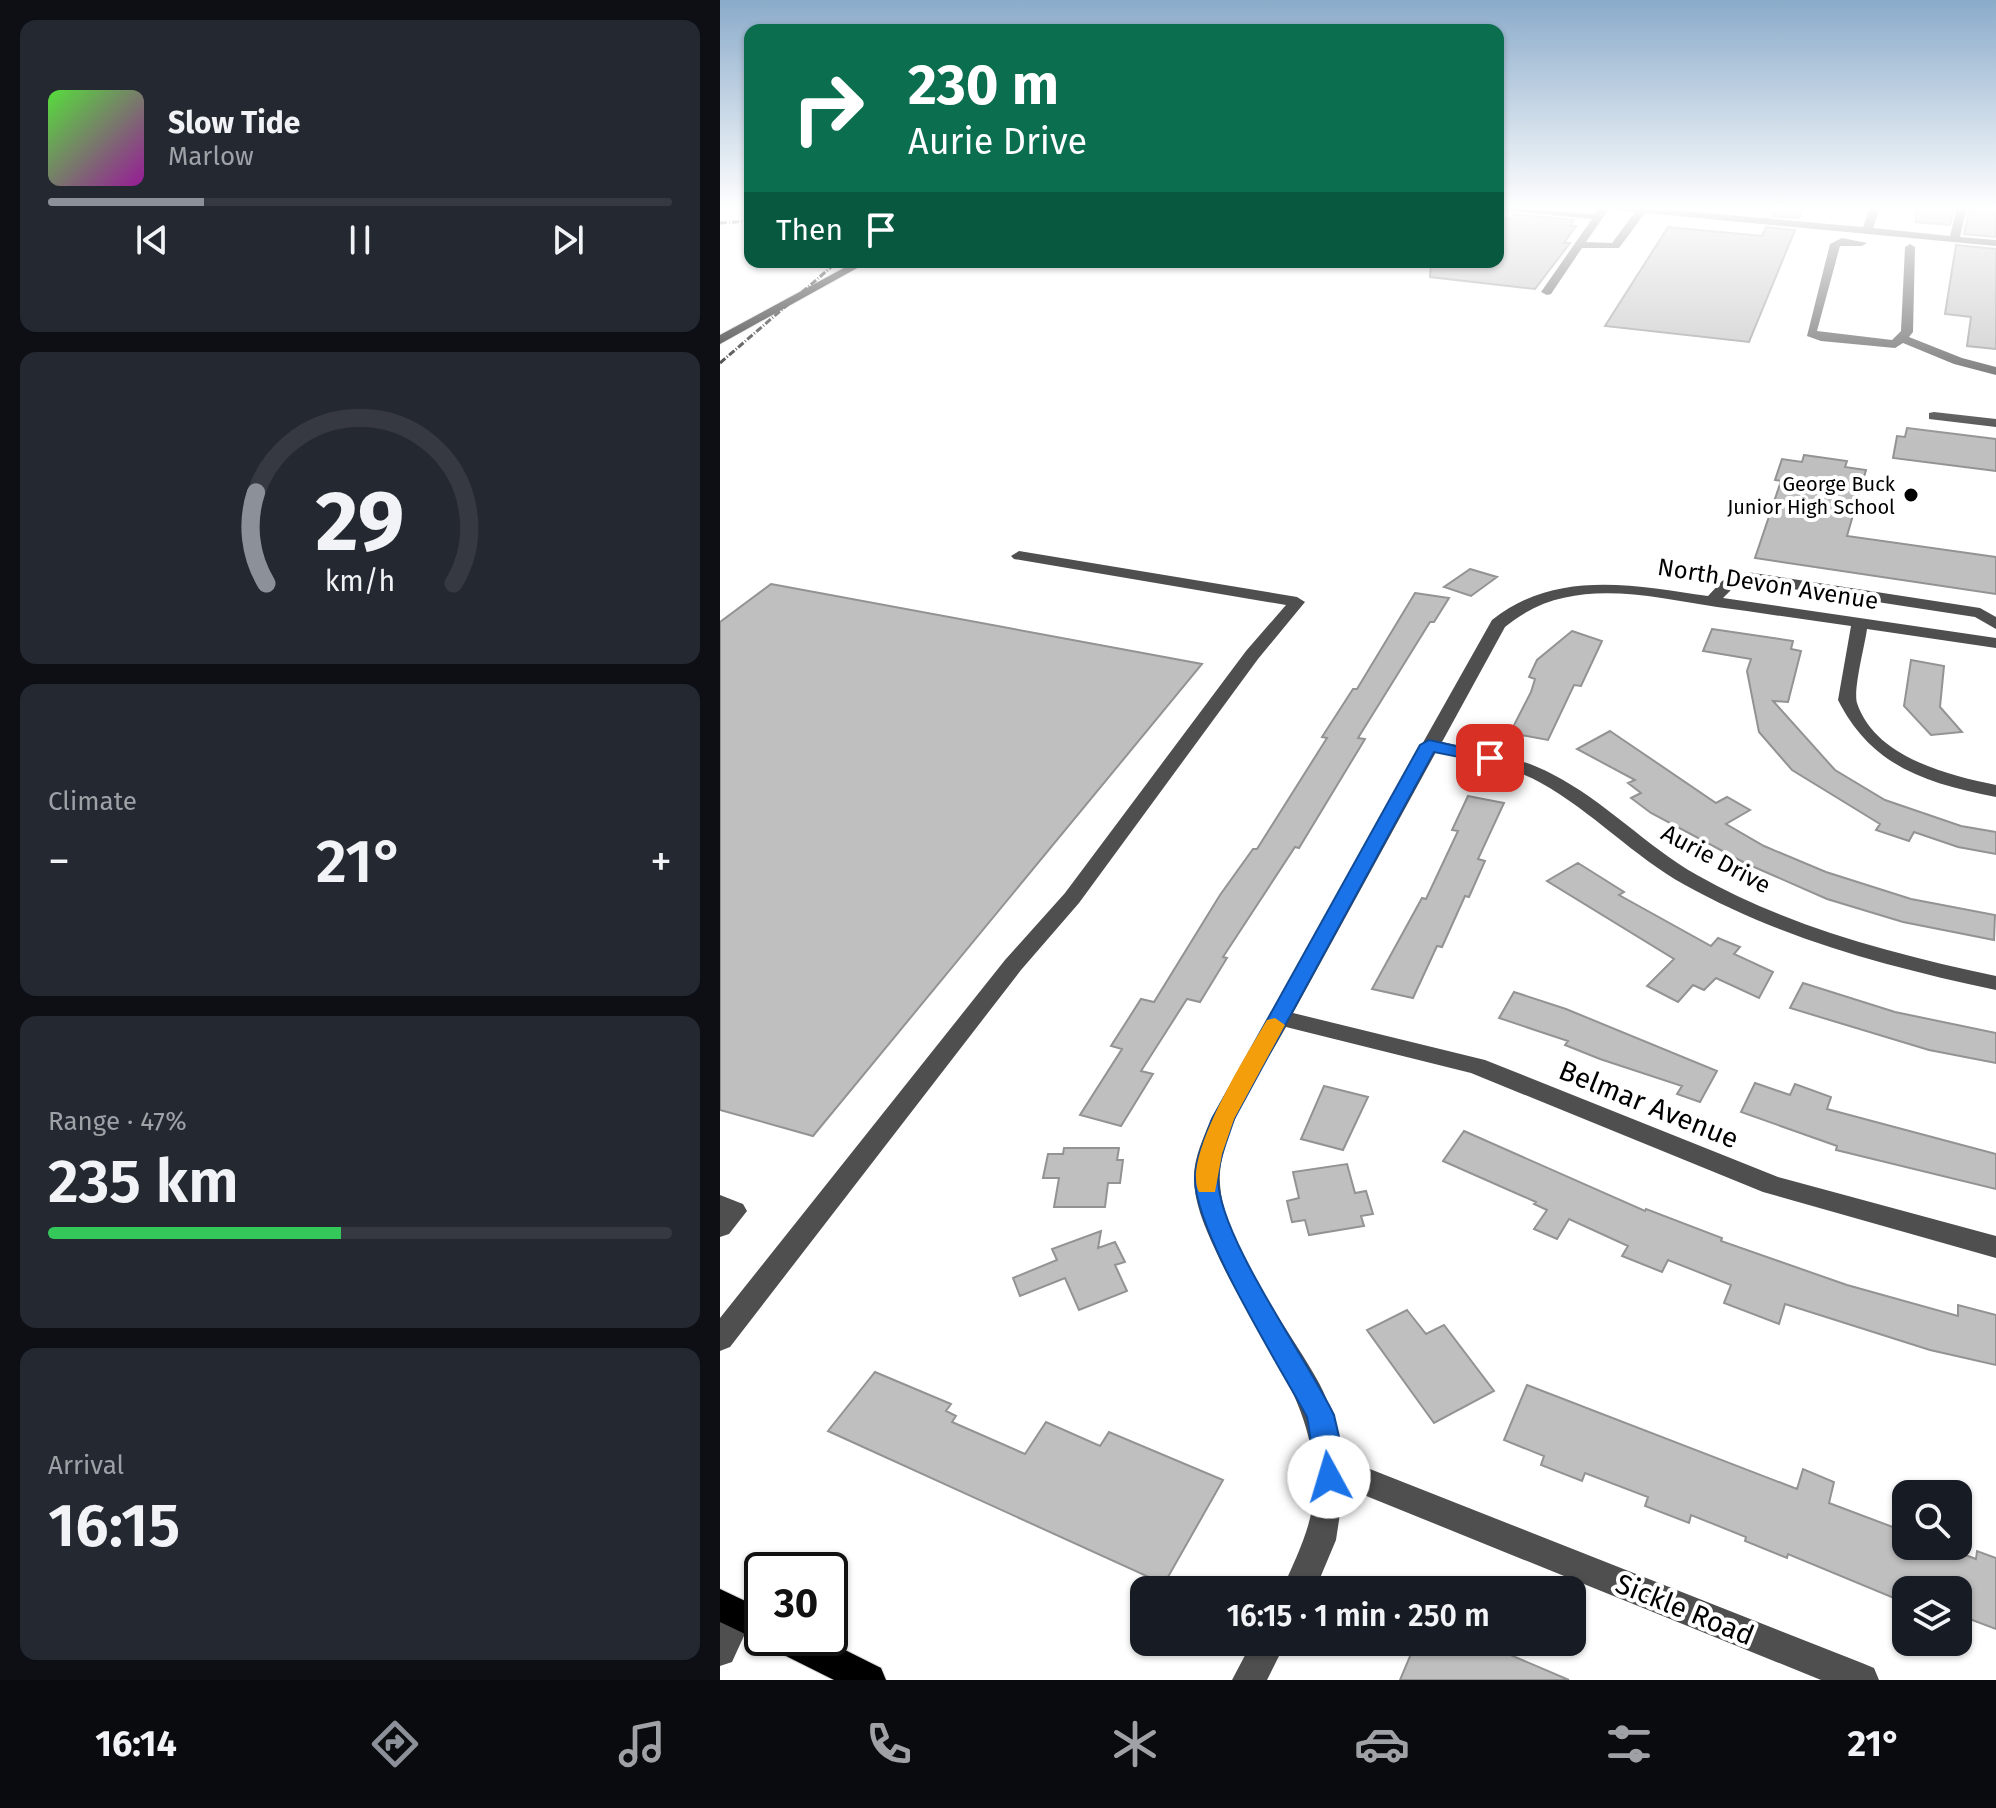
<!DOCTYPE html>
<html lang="en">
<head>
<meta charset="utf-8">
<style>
	:root { --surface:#171b24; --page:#242831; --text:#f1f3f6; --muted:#9ea1a6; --line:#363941; --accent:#8c9099 }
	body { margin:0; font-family:"Fira Sans",sans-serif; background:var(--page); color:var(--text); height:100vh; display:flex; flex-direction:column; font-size:30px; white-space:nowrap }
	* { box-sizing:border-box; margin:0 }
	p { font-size:26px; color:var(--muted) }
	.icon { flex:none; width:44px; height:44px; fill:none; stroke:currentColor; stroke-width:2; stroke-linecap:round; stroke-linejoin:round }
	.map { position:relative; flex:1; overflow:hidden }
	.drawer { display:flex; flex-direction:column; gap:20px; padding:20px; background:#0d0f14; width:720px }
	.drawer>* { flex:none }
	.banner { position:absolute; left:24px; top:24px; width:760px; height:244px; border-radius:16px; box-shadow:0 2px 6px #0004; background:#0b6e4f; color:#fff; overflow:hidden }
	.buttons { position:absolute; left:1172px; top:1480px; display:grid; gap:16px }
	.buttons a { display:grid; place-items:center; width:80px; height:80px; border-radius:16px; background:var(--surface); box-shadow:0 2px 6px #0004; font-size:40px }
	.speed { position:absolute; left:24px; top:1552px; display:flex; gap:16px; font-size:40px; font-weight:700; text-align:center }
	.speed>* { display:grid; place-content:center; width:104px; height:104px; border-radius:50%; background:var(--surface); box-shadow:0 2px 6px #0004; line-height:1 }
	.speed .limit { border:4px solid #111; border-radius:12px; background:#fff; color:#111 }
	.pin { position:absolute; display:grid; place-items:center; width:68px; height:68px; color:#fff; margin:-34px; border-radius:16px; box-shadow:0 4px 12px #0006 }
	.me { position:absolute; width:88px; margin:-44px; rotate:354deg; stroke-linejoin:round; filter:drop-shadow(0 0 6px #0008) }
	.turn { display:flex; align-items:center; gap:28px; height:168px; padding:0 32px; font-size:36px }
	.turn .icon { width:104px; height:104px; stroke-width:2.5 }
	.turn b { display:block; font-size:56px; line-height:68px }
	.then { display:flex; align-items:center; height:76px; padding:0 32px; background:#0003; gap:16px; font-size:30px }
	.big { font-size:60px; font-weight:600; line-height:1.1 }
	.drawer .widget { flex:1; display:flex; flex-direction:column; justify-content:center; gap:12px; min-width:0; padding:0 28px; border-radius:16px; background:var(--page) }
	.drawer .dial { align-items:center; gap:0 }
	.dial svg { height:208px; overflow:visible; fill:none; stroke:var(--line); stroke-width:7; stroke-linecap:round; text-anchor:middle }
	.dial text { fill:var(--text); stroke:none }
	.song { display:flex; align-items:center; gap:24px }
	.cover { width:96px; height:96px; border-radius:12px; background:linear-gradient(135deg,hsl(110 70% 55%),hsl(300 70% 35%)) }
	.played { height:8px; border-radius:4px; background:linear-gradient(90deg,var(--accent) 25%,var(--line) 25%) }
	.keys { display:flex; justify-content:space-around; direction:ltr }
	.heat { display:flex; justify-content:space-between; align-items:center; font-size:44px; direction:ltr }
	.charge { height:12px; border-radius:6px; background:linear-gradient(90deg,#34c759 47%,var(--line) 0) }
	.trip { position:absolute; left:410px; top:1576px; width:456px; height:80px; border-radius:16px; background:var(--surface); box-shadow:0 2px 6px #0004; font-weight:600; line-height:80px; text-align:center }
	.dock { display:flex; height:128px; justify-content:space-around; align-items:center; background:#090b0e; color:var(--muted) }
	.dock .icon { width:56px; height:56px }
	.dock .current { color:var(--accent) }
	.dock b { font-size:36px; color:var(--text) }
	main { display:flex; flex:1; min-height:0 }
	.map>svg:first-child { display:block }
	.building { fill:#bfbfbf; stroke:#939393; stroke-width:2 }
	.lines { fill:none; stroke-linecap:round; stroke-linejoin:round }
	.major-casing { stroke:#dbdbdb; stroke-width:2 }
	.minor { fill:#4f4f4f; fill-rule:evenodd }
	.major { fill:#000; fill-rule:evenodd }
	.rail { stroke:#000; stroke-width:3; stroke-dasharray:7 2 1 2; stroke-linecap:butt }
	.route { fill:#1a73e8; stroke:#114b97; stroke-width:2 }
	.slow { fill:#f59e0b }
	.poi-dot { fill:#000; stroke:#fff; stroke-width:3 }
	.labels { text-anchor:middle; stroke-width:8; stroke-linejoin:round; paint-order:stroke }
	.far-poi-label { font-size:20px; fill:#000; stroke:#fff; text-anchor:end }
	.street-label { font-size:24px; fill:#000; stroke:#fff }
	.near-street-label { font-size:28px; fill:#000; stroke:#fff }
</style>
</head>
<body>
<main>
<section class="drawer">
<div class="widget">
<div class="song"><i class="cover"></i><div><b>Slow Tide</b><p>Marlow</p></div></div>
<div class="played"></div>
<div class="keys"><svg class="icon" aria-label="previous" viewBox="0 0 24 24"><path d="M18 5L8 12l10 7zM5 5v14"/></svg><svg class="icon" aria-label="pause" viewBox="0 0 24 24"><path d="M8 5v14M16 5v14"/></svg><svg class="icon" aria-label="next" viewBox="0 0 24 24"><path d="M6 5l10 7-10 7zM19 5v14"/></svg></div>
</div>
<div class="widget dial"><svg viewBox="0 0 100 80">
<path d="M14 69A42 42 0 1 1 86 69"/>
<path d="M14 69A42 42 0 0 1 10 34" stroke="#8c9099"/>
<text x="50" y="56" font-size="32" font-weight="700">29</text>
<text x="50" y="72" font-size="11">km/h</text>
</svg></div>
<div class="widget"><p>Climate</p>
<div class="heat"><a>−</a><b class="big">21°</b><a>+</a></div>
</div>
<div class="widget"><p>Range · 47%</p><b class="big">235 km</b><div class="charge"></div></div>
<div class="widget"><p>Arrival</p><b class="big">16:15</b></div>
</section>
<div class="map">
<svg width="1276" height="1680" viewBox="0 0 1276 1680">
	<rect width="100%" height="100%" fill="#fff"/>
	<path class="building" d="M1056,207H1084L1079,218L1052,216Z
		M1197,207H1234L1230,225L1196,222Z
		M1250,207H1276V237L1244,234Z
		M794,214L854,220L850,226H856L844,243H850L815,289L710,277L711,262H778V218L790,219Z
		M948,227L1042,236L1046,227L1075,230L1029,342L885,326Z
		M1236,245L1276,249V349L1247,346L1251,317L1225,314Z
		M1187,428L1276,439V471L1173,458L1177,436L1185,437Z
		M1084,455L1127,461L1125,467L1146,470L1127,536L1276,557V594L1035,558L1061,481L1055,480L1062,459L1082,462Z
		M750,569L777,577L751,596L724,587Z
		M51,584L482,664L93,1136L0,1110V622Z
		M695,593L729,598L714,622H710L638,738L645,739L579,848L575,847L503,957L507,958L480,1002L467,999L421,1071L433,1074L401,1126L360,1115L402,1049L391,1046L421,999L434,1002L500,895L533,849H537L607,738L602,737L633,689H637Z
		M992,629L1073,641L1071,649L1081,651L1068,702L1053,701L1115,770L1165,800L1241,826L1276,832V854L1238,847L1194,832L1189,841L1156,830L1160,824L1072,770L1039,732L1027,671L1031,659L983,651Z
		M852,631L882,641L861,686L854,685L828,740L790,733L811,692L815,679L809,677L817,660Z
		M1191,660L1224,666L1220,707L1242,732L1211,735L1184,706Z
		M890,731L996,803L1007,797L1030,810L1006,824L1044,846L1106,872L1191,899L1275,915L1274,940L1183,922L1107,899L1025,863L931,813L911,798L921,793L908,783L915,780L857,749Z
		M748,796L784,803L758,859L765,861L749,897L745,896L722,947L717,946L693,998L652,989L702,898L706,899L738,831L732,830Z
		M858,863L904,892L899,895L991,946L998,938L1020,947L1014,954L1053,972L1039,998L996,978L984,990L973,985L958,1002L927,986L954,959L827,881Z
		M1083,983L1175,1012L1276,1033V1063L1209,1050L1070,1008Z
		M794,992L846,1009L997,1071L980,1102L957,1094L962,1086L880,1059L845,1045L848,1041L779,1018Z
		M1035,1083L1070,1095L1075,1084L1111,1097L1107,1109L1276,1154V1189L1116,1150L1117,1146L1021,1112Z
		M604,1086L648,1097L623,1150L581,1139Z
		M744,1131L925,1211L926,1209L1002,1238L1001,1241L1127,1285L1238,1316V1305L1276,1315V1365L1210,1350L1065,1304L1059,1324L1004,1303L1011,1285L948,1260L942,1272L902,1256L908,1246L849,1219L837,1239L814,1229L827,1210L814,1204L816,1202L723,1161Z
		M344,1148H399L397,1160H403L400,1183H388L385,1207H334L339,1178H323L328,1154H343Z
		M627,1164L635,1193L646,1191L653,1214L641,1216L644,1226L589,1235L585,1220L572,1222L567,1201L579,1198L573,1172Z
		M381,1231L378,1248L395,1242L405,1262L395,1265L407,1291L359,1310L345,1278L300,1296L293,1278L337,1260L332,1249Z
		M687,1310L706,1334L724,1325L774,1391L714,1423L647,1330Z
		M155,1372L231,1404L226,1411L236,1416L232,1422L305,1454L326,1422L380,1446L389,1432L503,1480L444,1584L108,1431Z
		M807,1385L1077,1489L1083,1469L1114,1482L1109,1503L1186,1532V1546H1222L1256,1559L1257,1551L1276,1558V1629L1247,1618L1251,1590H1186V1603L1068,1554L1067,1558L1025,1541L1026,1537L971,1515L969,1523L925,1506L928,1497L865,1473L862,1481L821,1465L824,1456L784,1440Z
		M696,1642H760L849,1680H680Z"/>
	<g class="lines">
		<defs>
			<path id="major" d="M135,262H148L0,344V335Z
				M0,1589L42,1609V1638H101L161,1668L166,1680H114L54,1650L50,1639L42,1642L0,1622Z"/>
		</defs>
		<use href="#major" class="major-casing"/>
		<path class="minor" d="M778,207L875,214L880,207H920L1143,227L1150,207H1160L1153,228L1230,236L1237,207H1247L1240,237L1276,240V246L925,213L899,248H862L831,294L827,295L821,292L872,219L781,210ZM889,209L915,212L892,243L866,242Z
			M1122,238L1147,243L1142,246H1120L1097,331L1172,340L1181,331L1185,247L1190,244L1195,247L1193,332L1189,337L1242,358L1276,367V375L1234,364L1183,343L1175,348L1101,341L1087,336L1110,244Z
			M1214,412L1276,419V427L1209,419V413Z
			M299,551L577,597L585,602L538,659L359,903L301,970L10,1347L0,1351V1318L285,960L345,893L526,651L566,605L294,559L291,556Z
			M1027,572L1260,608L1276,617V629L1255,617L1027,582L1013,588L1003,598L1276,638V648L1147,629C1145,645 1133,689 1137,703C1155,757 1227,775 1276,785V797C1206,783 1152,767 1118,700L1131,626C1086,620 1042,613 997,607C925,596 847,575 785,627L722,742C759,750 798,756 832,774C885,801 926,846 977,875C1069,927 1173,954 1276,976V990C1169,967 1062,939 965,885C913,856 873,812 821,783C789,765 752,760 716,752L573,1013L765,1060L1058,1177L1276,1236V1258L1043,1192L751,1073L566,1027C542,1070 510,1114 501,1164C489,1229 568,1326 599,1383C611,1405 618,1433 622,1458L1142,1663L1154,1668L1159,1680H1101L624,1487L616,1540L595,1590H562C576,1557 592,1528 594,1492C599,1399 529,1328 494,1247C484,1225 474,1202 474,1177C474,1157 484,1137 491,1119L772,620C836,569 914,585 988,596L1002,581Z
			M0,1195L23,1204L27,1211L9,1234L0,1237Z
			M18,1598L29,1603L34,1614L12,1662L0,1666V1615L7,1603Z
			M532,1642H566L547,1680H512Z"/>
		<use href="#major" class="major"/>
		<path class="rail" d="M0,223L30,221
			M0,363L117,262"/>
	</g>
	<linearGradient id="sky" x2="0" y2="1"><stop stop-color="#8aabca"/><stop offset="0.47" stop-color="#fff"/><stop offset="1" stop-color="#fff" stop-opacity="0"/></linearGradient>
	<rect width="1276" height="442" fill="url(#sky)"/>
	<path class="route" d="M709,740L776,755L779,758L770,763L714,752L514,1119C508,1138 499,1158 498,1178C498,1236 586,1357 614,1415C619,1438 628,1464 618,1486L609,1490L599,1486C591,1468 592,1438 587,1417C559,1365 474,1230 475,1178C476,1157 485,1138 492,1119L700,745Z"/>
	<path class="slow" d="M555,1018L565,1025L514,1119L502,1154L495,1192H479C461,1159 528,1052 547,1020Z"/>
	<circle class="poi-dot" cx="1191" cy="495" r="8"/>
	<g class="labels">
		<g class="far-poi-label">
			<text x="1175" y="491">George Buck<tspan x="1175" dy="23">Junior High School</tspan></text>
		</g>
		<g class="street-label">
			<text transform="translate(1048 584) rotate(9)" y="8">North Devon Avenue</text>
			<text transform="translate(996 859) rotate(28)" y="8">Aurie Drive</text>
		</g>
		<g class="near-street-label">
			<text transform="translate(929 1104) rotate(22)" y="10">Belmar Avenue</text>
			<text transform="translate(965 1609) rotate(22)" y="10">Sickle Road</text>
		</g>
	</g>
</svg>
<div class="buttons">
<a><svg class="icon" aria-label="search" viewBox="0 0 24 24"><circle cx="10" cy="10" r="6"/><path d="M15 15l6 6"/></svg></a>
<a><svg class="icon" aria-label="layers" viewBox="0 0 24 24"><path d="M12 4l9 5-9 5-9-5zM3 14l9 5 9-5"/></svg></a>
</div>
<div class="speed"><div class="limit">30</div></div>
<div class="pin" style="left:770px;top:758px;background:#d93025"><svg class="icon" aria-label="arrive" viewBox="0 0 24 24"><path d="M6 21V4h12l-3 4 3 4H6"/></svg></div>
<svg class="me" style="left:609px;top:1477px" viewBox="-20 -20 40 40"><circle r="19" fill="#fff"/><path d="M0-13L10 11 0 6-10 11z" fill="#1a73e8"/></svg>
<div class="trip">16:15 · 1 min · 250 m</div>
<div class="banner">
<div class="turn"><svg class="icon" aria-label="right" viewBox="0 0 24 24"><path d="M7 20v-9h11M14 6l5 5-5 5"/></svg><div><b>230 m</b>Aurie Drive</div></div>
<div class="then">Then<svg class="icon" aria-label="arrive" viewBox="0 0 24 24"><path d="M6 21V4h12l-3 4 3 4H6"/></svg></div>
</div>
</div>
</main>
<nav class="dock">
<b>16:14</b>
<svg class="icon current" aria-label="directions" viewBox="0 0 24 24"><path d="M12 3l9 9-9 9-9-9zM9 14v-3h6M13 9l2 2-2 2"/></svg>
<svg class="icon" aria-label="music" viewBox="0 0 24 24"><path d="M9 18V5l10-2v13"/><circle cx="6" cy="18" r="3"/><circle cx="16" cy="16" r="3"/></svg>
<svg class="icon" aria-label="phone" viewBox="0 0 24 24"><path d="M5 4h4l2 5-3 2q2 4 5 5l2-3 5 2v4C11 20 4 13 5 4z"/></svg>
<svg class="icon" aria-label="climate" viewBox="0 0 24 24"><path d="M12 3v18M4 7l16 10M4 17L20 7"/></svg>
<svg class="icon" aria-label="car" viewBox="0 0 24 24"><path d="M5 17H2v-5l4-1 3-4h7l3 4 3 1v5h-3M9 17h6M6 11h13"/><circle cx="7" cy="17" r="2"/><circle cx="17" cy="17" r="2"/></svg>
<svg class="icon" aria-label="filters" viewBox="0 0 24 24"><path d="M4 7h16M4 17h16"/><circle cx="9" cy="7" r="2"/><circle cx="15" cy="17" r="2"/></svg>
<b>21°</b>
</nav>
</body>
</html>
